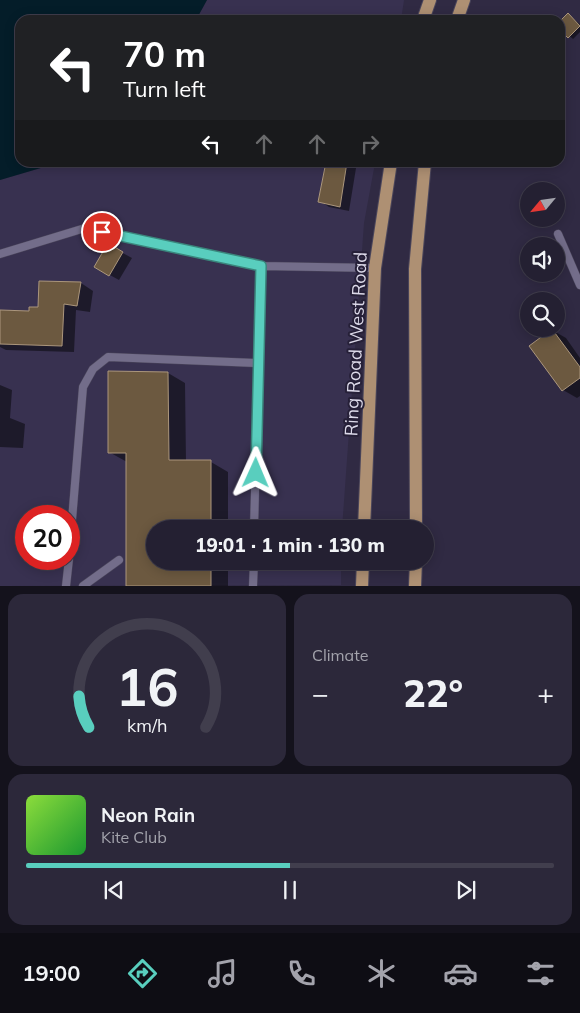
<!DOCTYPE html>
<html lang="en">
<head>
<meta charset="utf-8">
<style>
	:root { --surface:#242032; --page:#2c283a; --text:#f1f3f6; --muted:#a3a3ac; --line:#413e4d; --accent:#59cebe }
	body { margin:0; font-family:Mulish,sans-serif; background:var(--page); color:var(--text); height:100vh; display:flex; flex-direction:column; font-size:19px; white-space:nowrap }
	* { box-sizing:border-box; margin:0 }
	p { font-size:16px; color:var(--muted) }
	.icon { flex:none; width:28px; height:28px; fill:none; stroke:currentColor; stroke-width:2; stroke-linecap:round; stroke-linejoin:round }
	.map { position:relative; height:586px; overflow:hidden }
	.details { display:flex; flex-direction:column; gap:8px; padding:8px; background:#14121c; flex:1 }
	.details>* { flex:none }
	.guide { position:absolute; left:15px; top:15px; width:550px; height:152px; border-radius:15px; box-shadow:0 2px 12px #0003,0 0 0 1px var(--line); background:#202124; color:#fff; overflow:hidden }
	.needle { width:32px; rotate:241deg }
	.tools { position:absolute; left:520px; top:182px; display:grid; gap:10px }
	.tools a { display:grid; place-items:center; width:45px; height:45px; border-radius:50%; background:var(--surface); box-shadow:0 2px 12px #0003,0 0 0 1px var(--line); font-size:25px }
	.speed { position:absolute; left:15px; top:505px; display:flex; gap:10px; font-size:25px; font-weight:700; text-align:center }
	.speed>* { display:grid; place-content:center; width:65px; height:65px; border-radius:50%; background:var(--surface); box-shadow:0 2px 12px #0003,0 0 0 1px var(--line); line-height:1 }
	.speed .limit { border:8px solid #d22; background:#fff; color:#111 }
	.pin { position:absolute; display:grid; place-items:center; width:42px; height:42px; color:#fff; margin:-21px; border:2px solid #fff; border-radius:50%; box-shadow:0 1px 5px #0007 }
	.me { position:absolute; width:55px; margin:-28px; rotate:1deg; stroke-linejoin:round; filter:drop-shadow(0 0 4px #0008) }
	.turn { display:flex; align-items:center; gap:18px; height:105px; padding:0 25px; font-size:22px }
	.turn .icon { width:65px; height:65px; stroke-width:2.5 }
	.turn b { display:block; font-size:35px; line-height:42px }
	.lanes { display:flex; align-items:center; height:48px; padding:0 25px; background:#0003; justify-content:center; gap:25px; direction:ltr }
	.lanes .off { opacity:.35 }
	.big { font-size:38px; font-weight:800; line-height:1.1 }
	.details .card { flex:1; display:flex; flex-direction:column; justify-content:center; gap:8px; min-width:0; padding:0 18px; border-radius:15px; background:var(--page) }
	.details .dial { align-items:center; gap:0 }
	.dial svg { height:130px; overflow:visible; fill:none; stroke:var(--line); stroke-width:7; stroke-linecap:round; text-anchor:middle }
	.dial text { fill:var(--text); stroke:none }
	.song { display:flex; align-items:center; gap:15px }
	.cover { width:60px; height:60px; border-radius:8px; background:linear-gradient(135deg,hsl(90 70% 55%),hsl(130 70% 35%)) }
	.played { height:5px; border-radius:2px; background:linear-gradient(90deg,var(--accent) 50%,var(--line) 50%) }
	.keys { display:flex; justify-content:space-around; direction:ltr }
	.heat { display:flex; justify-content:space-between; align-items:center; font-size:28px; direction:ltr }
	.details .tiles { flex:1; display:grid; gap:8px; grid-template-columns:1fr 1fr }
	.card:last-child { grid-column:span 2 }
	.trip { position:absolute; left:146px; top:520px; width:288px; height:50px; border-radius:25px; background:var(--surface); box-shadow:0 2px 12px #0003,0 0 0 1px var(--line); font-weight:800; line-height:50px; text-align:center }
	.menu { display:flex; height:80px; justify-content:space-around; align-items:center; background:#0e0d14; color:var(--muted) }
	.menu .icon { width:35px; height:35px }
	.menu .on { color:var(--accent) }
	.menu b { font-size:22px; color:var(--text) }
	.map>svg:first-child { display:block }
	.built { fill:#383150; fill-rule:evenodd }
	.water { fill:#041d29 }
	.shadow { fill:#0007 }
	.building { fill:#6c5940; stroke:#ab967c }
	.lines { fill:none; stroke-linecap:round; stroke-linejoin:round }
	.service-casing { stroke:#4b465b; stroke-width:9 }
	.primary-casing { stroke:#4b465b; stroke-width:14 }
	.service { stroke:#736d8a; stroke-width:8 }
	.primary { stroke:#ae9073; stroke-width:12 }
	.route-casing { stroke:#3a867c; stroke-width:12 }
	.route { stroke:#59cebe; stroke-width:9 }
	.labels { text-anchor:middle; stroke-width:4; stroke-linejoin:round; paint-order:stroke }
	.street-label { font-size:18px; fill:#dcd9e9; stroke:#262038 }
</style>
</head>
<body>
<div class="map">
<svg width="580" height="586" viewBox="0 0 580 586">
	<rect width="100%" height="100%" fill="#302a43"/>
	<path class="built" d="M207,0H404L401,20H196Z
		M51,162L375,163L364,223L342,529H155V561H341V585L0,586V180L44,167ZM26,516H69V559H26Z"/>
	<path class="water" d="M0,0H207L196,20H20V162L51,163L44,167L0,180Z"/>
	<path class="shadow" d="M569,15L580,24V32L573,39L560,28V23Z
		M327,162H357L349,211L329,207L320,201Z
		M108,245L132,258L119,280L95,267Z
		M81,283L93,291L90,312L76,310L74,352L6,350L0,347V312L30,313Z
		M552,330L566,338L580,358V396L577,398L563,390Z
		M168,373L185,383L186,462H211L228,472V529H155V561H228V586H127V462L109,452Z
		M0,385L12,390L10,418L25,424L23,448L0,447Z"/>
	<path class="building" d="M568,13L580,26L568,38L560,30V21Z
		M326,162H347L340,207L318,202Z
		M108,243L123,252L109,276L94,267Z
		M39,281L81,282L77,306L64,304L62,346L0,344V310L29,311V307H38Z
		M552,329L580,367V378L562,391L529,346Z
		M108,371L168,372L169,460H211V529H155V561H211V586H126V453H108Z"/>
	<g class="lines">
		<defs>
			<path id="service" d="M558,234L580,285
				M0,254L85,228L261,266L375,268
				M254,529L261,266
				M69,556L83,387L93,369L108,357L258,363
				M66,586L69,559
				M83,586L119,560
				M253,586L254,561"/>
			<path id="primary" d="M423,20L430,0
				M457,20L464,0
				M364,529L375,268L391,162
				M416,529L415,269L425,162
				M362,586L363,561
				M415,586L416,561"/>
		</defs>
		<use href="#service" class="service-casing"/>
		<use href="#primary" class="primary-casing"/>
		<use href="#service" class="service"/>
		<use href="#primary" class="primary"/>
	</g>
	<g class="lines">
		<defs>
			<path id="route" d="M102,232L261,266L256,473"/>
		</defs>
		<use href="#route" class="route-casing"/>
		<use href="#route" class="route"/>
	</g>
	<g class="labels">
		<g class="street-label">
			<text transform="translate(356 344) rotate(-87)" y="6">Ring Road West Road</text>
		</g>
	</g>
</svg>
<div class="tools">
<a><svg class="needle" viewBox="-14 -14 28 28"><path d="M0-13l5 13h-10z" fill="#e53935"/><path d="M0 13l5-13h-10z" fill="#a3a3ac"/></svg></a>
<a><svg class="icon" aria-label="sound" viewBox="0 0 24 24"><path d="M4 9h4l5-4v14l-5-4H4zM17 9q2 3 0 6"/></svg></a>
<a><svg class="icon" aria-label="search" viewBox="0 0 24 24"><circle cx="10" cy="10" r="6"/><path d="M15 15l6 6"/></svg></a>
</div>
<div class="speed"><div class="limit">20</div></div>
<div class="pin" style="left:102px;top:232px;background:#d93025"><svg class="icon" aria-label="arrive" viewBox="0 0 24 24"><path d="M6 21V4h12l-3 4 3 4H6"/></svg></div>
<svg class="me" style="left:256px;top:473px" viewBox="-20 -20 40 40"><path d="M0-17L14 15 0 8-14 15z" fill="#59cebe" stroke="#fff" stroke-width="4"/></svg>
<div class="trip">19:01 · 1 min · 130 m</div>
<div class="guide">
<div class="turn"><svg class="icon" aria-label="left" viewBox="0 0 24 24"><path d="M17 20v-9H6M10 6l-5 5 5 5"/></svg><div><b>70 m</b>Turn left</div></div>
<div class="lanes"><svg class="icon" aria-label="left" viewBox="0 0 24 24"><path d="M17 20v-9H6M10 6l-5 5 5 5"/></svg><svg class="icon off" aria-label="ahead" viewBox="0 0 24 24"><path d="M12 20V5M6 11l6-6 6 6"/></svg><svg class="icon off" aria-label="ahead" viewBox="0 0 24 24"><path d="M12 20V5M6 11l6-6 6 6"/></svg><svg class="icon off" aria-label="right" viewBox="0 0 24 24"><path d="M7 20v-9h11M14 6l5 5-5 5"/></svg></div>
</div>
</div>
<section class="details">
<div class="tiles">
<div class="card dial"><svg viewBox="0 0 100 80">
<path d="M14 69A42 42 0 1 1 86 69"/>
<path d="M14 69A42 42 0 0 1 8 50" stroke="#59cebe"/>
<text x="50" y="56" font-size="32" font-weight="700">16</text>
<text x="50" y="72" font-size="11">km/h</text>
</svg></div>
<div class="card"><p>Climate</p>
<div class="heat"><a>−</a><b class="big">22°</b><a>+</a></div>
</div>
<div class="card">
<div class="song"><i class="cover"></i><div><b>Neon Rain</b><p>Kite Club</p></div></div>
<div class="played"></div>
<div class="keys"><svg class="icon" aria-label="previous" viewBox="0 0 24 24"><path d="M18 5L8 12l10 7zM5 5v14"/></svg><svg class="icon" aria-label="pause" viewBox="0 0 24 24"><path d="M8 5v14M16 5v14"/></svg><svg class="icon" aria-label="next" viewBox="0 0 24 24"><path d="M6 5l10 7-10 7zM19 5v14"/></svg></div>
</div>
</div>
</section>
<nav class="menu">
<b>19:00</b>
<svg class="icon on" aria-label="directions" viewBox="0 0 24 24"><path d="M12 3l9 9-9 9-9-9zM9 14v-3h6M13 9l2 2-2 2"/></svg>
<svg class="icon" aria-label="music" viewBox="0 0 24 24"><path d="M9 18V5l10-2v13"/><circle cx="6" cy="18" r="3"/><circle cx="16" cy="16" r="3"/></svg>
<svg class="icon" aria-label="phone" viewBox="0 0 24 24"><path d="M5 4h4l2 5-3 2q2 4 5 5l2-3 5 2v4C11 20 4 13 5 4z"/></svg>
<svg class="icon" aria-label="climate" viewBox="0 0 24 24"><path d="M12 3v18M4 7l16 10M4 17L20 7"/></svg>
<svg class="icon" aria-label="car" viewBox="0 0 24 24"><path d="M5 17H2v-5l4-1 3-4h7l3 4 3 1v5h-3M9 17h6M6 11h13"/><circle cx="7" cy="17" r="2"/><circle cx="17" cy="17" r="2"/></svg>
<svg class="icon" aria-label="filters" viewBox="0 0 24 24"><path d="M4 7h16M4 17h16"/><circle cx="9" cy="7" r="2"/><circle cx="15" cy="17" r="2"/></svg>
</nav>
</body>
</html>
